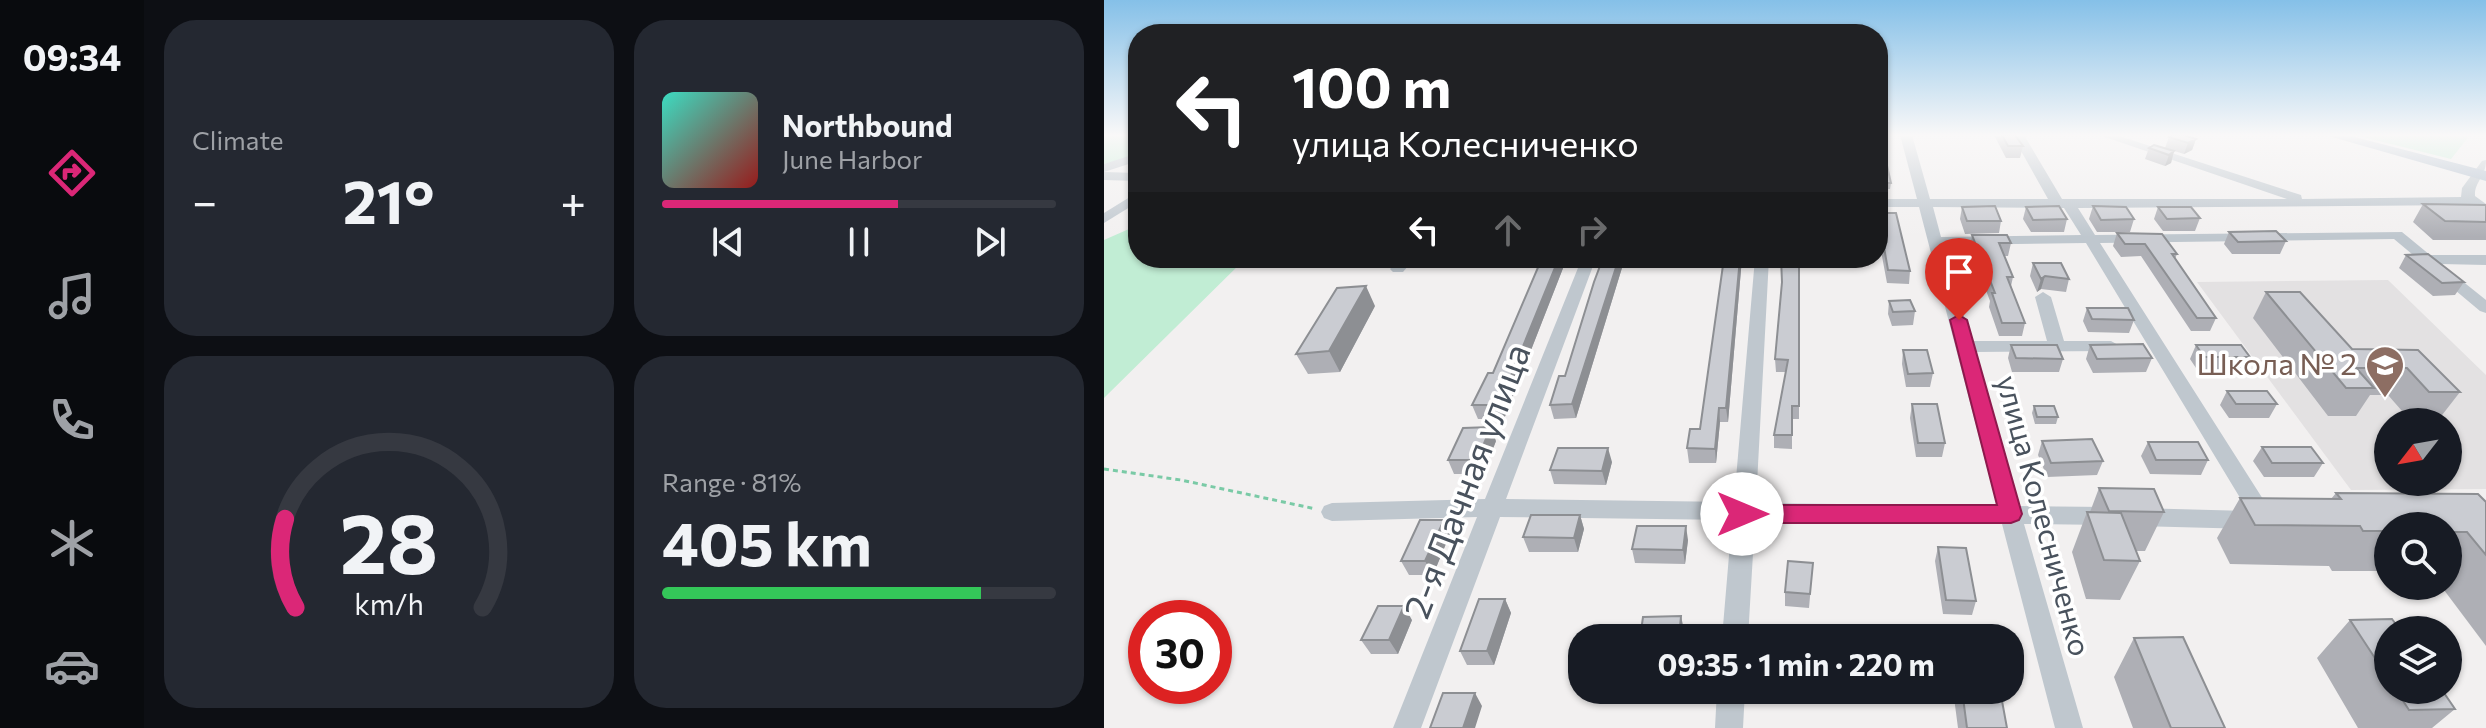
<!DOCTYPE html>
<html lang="en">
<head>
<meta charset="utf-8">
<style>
	:root { --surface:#171b24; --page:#242831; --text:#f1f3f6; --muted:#9ea1a6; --line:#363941; --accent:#db2777 }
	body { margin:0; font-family:Commissioner,sans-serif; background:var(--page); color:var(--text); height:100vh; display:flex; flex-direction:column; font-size:30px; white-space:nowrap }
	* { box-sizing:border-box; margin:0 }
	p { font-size:26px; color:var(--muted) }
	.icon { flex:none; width:44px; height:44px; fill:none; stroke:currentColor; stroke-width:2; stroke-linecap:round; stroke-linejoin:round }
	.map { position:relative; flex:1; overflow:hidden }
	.details { display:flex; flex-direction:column; gap:20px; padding:20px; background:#0d0f14; width:960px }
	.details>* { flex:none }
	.banner { position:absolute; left:24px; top:24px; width:760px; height:244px; border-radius:32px; box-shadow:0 2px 6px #0004; background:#202124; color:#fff; overflow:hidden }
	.needle { width:52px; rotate:239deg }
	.fabs { position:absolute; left:1270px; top:408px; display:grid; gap:16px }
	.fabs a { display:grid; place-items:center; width:88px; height:88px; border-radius:50%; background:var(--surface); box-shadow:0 2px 6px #0004; font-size:40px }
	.speed { position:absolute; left:24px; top:600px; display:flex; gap:16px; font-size:40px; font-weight:700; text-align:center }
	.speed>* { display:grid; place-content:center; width:104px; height:104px; border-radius:50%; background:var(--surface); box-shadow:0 2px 6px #0004; line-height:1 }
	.speed .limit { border:12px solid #d22; background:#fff; color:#111 }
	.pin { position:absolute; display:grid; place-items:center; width:68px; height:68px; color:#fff; margin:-82px -34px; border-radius:50% 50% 50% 0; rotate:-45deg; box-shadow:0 0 8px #0007 }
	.pin .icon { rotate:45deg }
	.me { position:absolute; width:88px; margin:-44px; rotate:90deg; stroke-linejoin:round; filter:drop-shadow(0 0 6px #0008) }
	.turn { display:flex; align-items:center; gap:28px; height:168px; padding:0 32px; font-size:36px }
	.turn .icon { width:104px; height:104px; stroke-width:2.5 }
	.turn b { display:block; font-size:56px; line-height:68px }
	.lanes { display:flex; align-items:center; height:76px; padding:0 32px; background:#0003; justify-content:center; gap:40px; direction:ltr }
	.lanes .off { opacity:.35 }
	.big { font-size:60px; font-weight:700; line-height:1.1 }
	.details .card { flex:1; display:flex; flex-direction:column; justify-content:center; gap:12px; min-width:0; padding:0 28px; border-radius:32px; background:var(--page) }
	.details .dial { align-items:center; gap:0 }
	.dial svg { height:208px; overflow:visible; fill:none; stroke:var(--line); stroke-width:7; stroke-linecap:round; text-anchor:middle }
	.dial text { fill:var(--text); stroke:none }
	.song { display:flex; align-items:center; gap:24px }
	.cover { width:96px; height:96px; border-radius:12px; background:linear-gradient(135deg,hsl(170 70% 55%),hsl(0 70% 35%)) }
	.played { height:8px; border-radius:4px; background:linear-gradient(90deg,var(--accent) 60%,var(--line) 60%) }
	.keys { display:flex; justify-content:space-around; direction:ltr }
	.heat { display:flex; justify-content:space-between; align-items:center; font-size:44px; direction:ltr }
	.charge { height:12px; border-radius:6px; background:linear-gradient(90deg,#34c759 81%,var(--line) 0) }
	.details .tiles { flex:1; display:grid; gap:20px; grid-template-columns:repeat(2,1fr) }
	.trip { position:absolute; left:464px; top:624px; width:456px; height:80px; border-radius:32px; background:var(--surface); box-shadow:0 2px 6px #0004; font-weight:700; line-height:80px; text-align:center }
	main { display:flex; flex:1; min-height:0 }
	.dock { display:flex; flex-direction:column; width:144px; justify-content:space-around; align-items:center; background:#090b0e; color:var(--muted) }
	.dock .icon { width:56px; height:56px }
	.dock .current { color:var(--accent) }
	.dock b { font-size:36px; color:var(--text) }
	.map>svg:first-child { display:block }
	.education { fill:#e3e1e2; fill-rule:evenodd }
	.green { fill:#c1edd4 }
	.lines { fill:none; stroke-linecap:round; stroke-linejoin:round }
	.path { stroke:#7acaa6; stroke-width:3; stroke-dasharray:5 4; stroke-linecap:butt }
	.minor { fill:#bfc7ce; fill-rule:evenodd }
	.major { fill:#b1becd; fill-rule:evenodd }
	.wall { fill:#aeafb5 }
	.shaded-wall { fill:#8d8f93 }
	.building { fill:#caccd2; stroke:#8d8f93; stroke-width:2 }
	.route { fill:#db2777; stroke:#8e194d; stroke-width:2 }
	.labels { text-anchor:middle; stroke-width:7; stroke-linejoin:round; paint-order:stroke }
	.education-label { font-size:30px; fill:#785e54; stroke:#fff; text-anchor:end }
	.street-label { font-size:30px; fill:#49525d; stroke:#fff }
	.near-street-label { font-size:36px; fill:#49525d; stroke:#fff }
</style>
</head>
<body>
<main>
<nav class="dock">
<b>09:34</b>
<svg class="icon current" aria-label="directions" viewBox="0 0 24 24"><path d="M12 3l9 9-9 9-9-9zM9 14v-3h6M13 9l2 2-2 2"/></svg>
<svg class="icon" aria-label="music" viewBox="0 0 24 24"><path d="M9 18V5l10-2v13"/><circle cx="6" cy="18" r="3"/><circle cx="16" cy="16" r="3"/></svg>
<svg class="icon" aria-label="phone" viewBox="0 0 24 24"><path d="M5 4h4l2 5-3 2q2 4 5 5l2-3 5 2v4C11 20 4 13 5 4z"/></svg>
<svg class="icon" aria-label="climate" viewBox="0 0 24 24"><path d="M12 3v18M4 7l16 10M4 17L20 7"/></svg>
<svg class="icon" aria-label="car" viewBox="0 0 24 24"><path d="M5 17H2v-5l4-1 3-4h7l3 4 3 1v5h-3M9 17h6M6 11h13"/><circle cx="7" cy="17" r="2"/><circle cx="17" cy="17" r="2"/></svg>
</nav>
<section class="details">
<div class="tiles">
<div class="card"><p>Climate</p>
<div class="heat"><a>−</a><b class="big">21°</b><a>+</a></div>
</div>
<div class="card">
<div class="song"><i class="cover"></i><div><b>Northbound</b><p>June Harbor</p></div></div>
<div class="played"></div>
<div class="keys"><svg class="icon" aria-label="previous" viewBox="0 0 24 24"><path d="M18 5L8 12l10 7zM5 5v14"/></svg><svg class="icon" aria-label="pause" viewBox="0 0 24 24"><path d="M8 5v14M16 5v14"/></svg><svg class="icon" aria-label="next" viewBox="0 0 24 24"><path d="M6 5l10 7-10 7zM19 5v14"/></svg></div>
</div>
<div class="card dial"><svg viewBox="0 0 100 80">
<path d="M14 69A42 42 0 1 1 86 69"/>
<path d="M14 69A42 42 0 0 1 10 35" stroke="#db2777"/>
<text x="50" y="56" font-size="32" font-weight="700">28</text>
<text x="50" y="72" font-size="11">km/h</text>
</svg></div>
<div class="card"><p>Range · 81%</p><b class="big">405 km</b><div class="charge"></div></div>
</div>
</section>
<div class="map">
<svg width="1382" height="728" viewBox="0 0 1382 728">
	<rect width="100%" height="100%" fill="#f2f0f0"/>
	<path class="education" d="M1284,280L1382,375V489L1247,490L1093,282ZM1284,422H1344V482H1284Z"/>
	<path class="green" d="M0,135H34V155L0,164Z
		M1251,135H1366L1347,159Z
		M34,225V258H142L0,398V240Z"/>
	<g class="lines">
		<path class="path" d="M0,469L77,480L212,509"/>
		<path class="minor" d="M796,135H808L826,199H944L908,135H920L958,199H1183L995,135H1012L1197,195L1198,199L1357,197L1358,188L1378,161L1382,160C1382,177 1370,182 1371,196L1382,204V215L1366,205L974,208L991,235L1298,232L1326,255H1382V265L1337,264L1382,300V313L1376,311L1290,239L996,243L1171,518L1168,524L1147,529L1033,526L1025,523L1022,517L1025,511L1033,508L1144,511L982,243L840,245L867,341H943L931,297L939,292L947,297L960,341H1007L1016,346L1007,351L871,352L915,506L1003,507L1011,510L1014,516L1011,522L1003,525L920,524L979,728H951L898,524L651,520L644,638H618L628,520L396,517L317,728H289L373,517L228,521L220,518L217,512L220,506L228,503L381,499L478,258H492L402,499L630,502L651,258H665L652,503L893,506L815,207H774V199H813ZM829,207L960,208L977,235L837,237Z
			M34,153V161L0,172V164Z
			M0,172L34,173V181L0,180Z
			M34,192V202L0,223V213Z
			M296,258H311L299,272H289L286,269Z
			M613,690H641L639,728H611Z"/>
		<path class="major" d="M1221,135H1243L1382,171V181Z"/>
	</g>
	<path class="wall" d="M774,135L787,183L786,189H774Z
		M890,135H911L919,146L916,158H902Z
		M1065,137L1092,139L1088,150L1080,154L1061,148Z
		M1045,148L1070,151L1067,163L1061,166L1041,159Z
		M1319,204L1382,205V240H1329L1309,222Z
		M989,206L1030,219L1026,232H993L985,219Z
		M858,207L897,221L895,233L861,234L856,219Z
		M922,207L963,219L960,232H927L919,219Z
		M1054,207L1096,218L1091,231H1059L1050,219Z
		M774,213L806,271L805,284L783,283L774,235Z
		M1125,232L1182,241L1176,254H1128L1120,244Z
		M1013,233L1073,254L1071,259L1112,318L1106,331H1087L1037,256L1017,257L1009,246Z
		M868,235L907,243L904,256H900L909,277L907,286L921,323L918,336H895L885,307L886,301L866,248Z
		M1302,255L1360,282L1351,295L1329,296L1295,268Z
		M328,258H356L354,261L328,260Z
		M438,258H463L400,419H374L368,405L389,373Z
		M499,258H521L472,418L450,419L446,405L461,376Z
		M620,258H638L624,422H616L612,463H585L583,448L596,429Z
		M695,258V419H688V449L670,448V435L682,372H672L671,359Z
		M929,263L965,279L962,292L937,289L933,292L926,276Z
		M1162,292L1248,349L1314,350L1356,392L1335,419H1305L1284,395H1266L1252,416H1224L1149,318Z
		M785,301L811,311L809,325L788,326L784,314Z
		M271,306L236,372L204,374L192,354Z
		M983,308L1030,320L1025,333L984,332L979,321Z
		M907,345L959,359L955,372H908L904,358Z
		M986,345L1048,358L1042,372L989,373L982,359Z
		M1092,345L1146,357L1139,371H1094L1086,359Z
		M799,350L829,373L826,387H802L798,364Z
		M1123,391L1173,404L1165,418H1125L1116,405Z
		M808,404L841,443L838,457H812L806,418Z
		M930,406L954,417L952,424H931L928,413Z
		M392,441L379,474H350L344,460Z
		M938,441L999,461L993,475L943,477L934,455Z
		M1044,442L1104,460L1097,475L1046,474L1037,456Z
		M1158,447L1219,463L1210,477H1160L1149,461Z
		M508,462L502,485L450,484L446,470Z
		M995,488L1060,512L1041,551H1032L1036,561L1016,600L982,599L968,552L983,512H986Z
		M1232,493L1382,502V646L1337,586H1344V526H1284V571H1228L1225,566L1126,564L1113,538L1136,498L1227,499Z
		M476,515L480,529L474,552H425L419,537Z
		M340,520L346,534L329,575H305L297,561Z
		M584,540L581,564L531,563L528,549Z
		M834,547L872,601L868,615L839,614L831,561Z
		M709,563L705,608L681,606V592Z
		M401,599L407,613L390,665H363L356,651Z
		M308,620L294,654H267L257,640Z
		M1246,620L1284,630V690H1338L1351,709L1328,728H1254L1213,658Z
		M1030,638L1121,728H1029L1010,677Z
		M849,690H896L903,728H854Z"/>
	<path class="shaded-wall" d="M1092,139L1088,150L1080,154L1084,143Z
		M1070,151L1067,163L1061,166L1065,155Z
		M455,258H463L400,419L395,405Z
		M515,258H521L472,418L468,404Z
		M636,258H638L624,422L622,408Z
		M941,276L937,289L933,292L937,279Z
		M262,286L271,306L236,372L225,351Z
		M615,408L616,422L612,463L611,449Z
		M387,427L392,441L379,474L373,460Z
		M504,448L508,462L502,485L498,471Z
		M476,515L480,529L474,552L470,538Z
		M340,520L346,534L329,575L321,561Z
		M582,526L584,540L581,564L579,550Z
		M401,599L407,613L390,665L383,651Z
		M300,606L308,620L294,654L285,640Z
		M577,616L580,630L579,638H575Z
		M371,693L378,706L371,728H359Z"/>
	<path class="building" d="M774,135H776L787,183H774Z
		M898,135H911L919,146H904Z
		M1068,135H1080L1092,139L1084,143L1065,137Z
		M1050,145L1070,151L1065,155L1045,148Z
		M1319,204L1382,205V222L1341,221Z
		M891,206L897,221H863L858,207Z
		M955,206L963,219L929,220L922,207Z
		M989,206L1022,207L1030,219L997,220Z
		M1054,207H1087L1096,218L1063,219Z
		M774,213H792L806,271L784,270Z
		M1172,231L1182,241L1134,242L1125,232Z
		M1013,233L1058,234L1073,254H1068L1112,318H1093L1041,244H1021Z
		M868,235H903L907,243H895L909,277H903L921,323H898L888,293H891Z
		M1324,254L1360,282L1338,283L1302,255Z
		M438,258H455L395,405H368L384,373H389Z
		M499,258H515L468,404L446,405L455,376H461L490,282Z
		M620,258H636L622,408H615L611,449L583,448L586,429H596Z
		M677,258H695V406H688V435H670L684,360L671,359L678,282Z
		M929,263H957L965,279L941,276L937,279Z
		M262,286L225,351L192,354L233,288Z
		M1162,292H1196L1248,349L1314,350L1356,392H1325L1303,368H1252L1270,388H1242Z
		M806,300L811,311L789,312L785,301Z
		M983,308H1024L1030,320L988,319Z
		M1039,344L1048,358L993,359L986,345Z
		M907,345H953L959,359L912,358Z
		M1092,345H1137L1146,357H1100Z
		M799,350H823L829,373L804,374Z
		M1123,391H1163L1173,404H1132Z
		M808,404H833L841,443H814Z
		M930,406H950L954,417H933Z
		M387,427L373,460H344L359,428Z
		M988,439L999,461L947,463L938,441Z
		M1044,442H1094L1104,460H1052Z
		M1158,447H1207L1219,463H1168Z
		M454,448H504L498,471L446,470Z
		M995,488L1050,489L1060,512L1005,511Z
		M1232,493L1374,494L1382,502V555L1363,532H1344V526H1284V531H1259L1256,526L1151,525L1136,498L1237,499Z
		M983,512L1017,513L1036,561L1000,560Z
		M427,515H476L470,538L419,537Z
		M316,520H340L321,561H297Z
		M533,526H582L579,550L528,549Z
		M834,547L862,548L872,601L842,600Z
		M684,561L709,563L706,594L681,592Z
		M375,599H401L383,651H356Z
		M274,606H300L285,640H257Z
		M577,616L575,638H536L539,617Z
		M1288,619L1296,630H1284V678L1246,620Z
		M1079,637L1121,728H1067L1030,638Z
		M858,690H896L903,728H863Z
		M1292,690H1338L1351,709L1305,710Z
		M339,693H371L359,728H326Z"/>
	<linearGradient id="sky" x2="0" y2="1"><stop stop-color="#85c0e8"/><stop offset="0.57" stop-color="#f9f8f8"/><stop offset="1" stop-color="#f9f8f8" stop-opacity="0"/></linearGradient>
	<rect width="1382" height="237" fill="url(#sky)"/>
	<path class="route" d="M855,315L863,320L918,514L915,520L907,523H638L630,520L627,514L630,507L638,505H893L846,320Z"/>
	<defs>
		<symbol id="school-pin" viewBox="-11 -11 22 30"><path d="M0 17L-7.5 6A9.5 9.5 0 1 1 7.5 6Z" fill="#8d6e63" stroke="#fff"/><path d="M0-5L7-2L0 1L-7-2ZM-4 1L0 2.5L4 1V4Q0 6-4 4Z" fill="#fff"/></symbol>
	</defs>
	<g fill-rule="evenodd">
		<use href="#school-pin" x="1259" y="343" width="44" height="60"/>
	</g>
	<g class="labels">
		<g class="education-label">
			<text x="1253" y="375">Школа № 2</text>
		</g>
		<g class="street-label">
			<text transform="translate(939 516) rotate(75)" y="10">улица Колесниченко</text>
		</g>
		<g class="near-street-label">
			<text transform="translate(363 481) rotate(-69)" y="13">2-я Дачная улица</text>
		</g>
	</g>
</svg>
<div class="fabs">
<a><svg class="needle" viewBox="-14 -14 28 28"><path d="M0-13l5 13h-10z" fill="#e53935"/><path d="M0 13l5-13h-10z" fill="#9ea1a6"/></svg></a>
<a><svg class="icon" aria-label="search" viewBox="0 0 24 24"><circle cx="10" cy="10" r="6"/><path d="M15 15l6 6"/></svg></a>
<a><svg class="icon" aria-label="layers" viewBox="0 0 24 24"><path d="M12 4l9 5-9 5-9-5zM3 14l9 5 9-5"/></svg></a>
</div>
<div class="speed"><div class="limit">30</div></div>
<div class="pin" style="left:855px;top:320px;background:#d93025"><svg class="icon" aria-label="arrive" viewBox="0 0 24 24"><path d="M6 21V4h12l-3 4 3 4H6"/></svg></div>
<svg class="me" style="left:638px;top:514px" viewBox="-20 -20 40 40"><circle r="19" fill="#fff"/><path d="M0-13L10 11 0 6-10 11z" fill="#db2777"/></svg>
<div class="trip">09:35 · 1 min · 220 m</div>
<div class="banner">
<div class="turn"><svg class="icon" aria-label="left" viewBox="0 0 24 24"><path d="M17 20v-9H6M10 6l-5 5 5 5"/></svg><div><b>100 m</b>улица Колесниченко</div></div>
<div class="lanes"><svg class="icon" aria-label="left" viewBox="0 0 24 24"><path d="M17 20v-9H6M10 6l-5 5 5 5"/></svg><svg class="icon off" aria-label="ahead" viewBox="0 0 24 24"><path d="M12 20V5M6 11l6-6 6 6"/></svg><svg class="icon off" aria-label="right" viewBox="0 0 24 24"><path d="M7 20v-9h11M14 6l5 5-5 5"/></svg></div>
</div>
</div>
</main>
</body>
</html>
